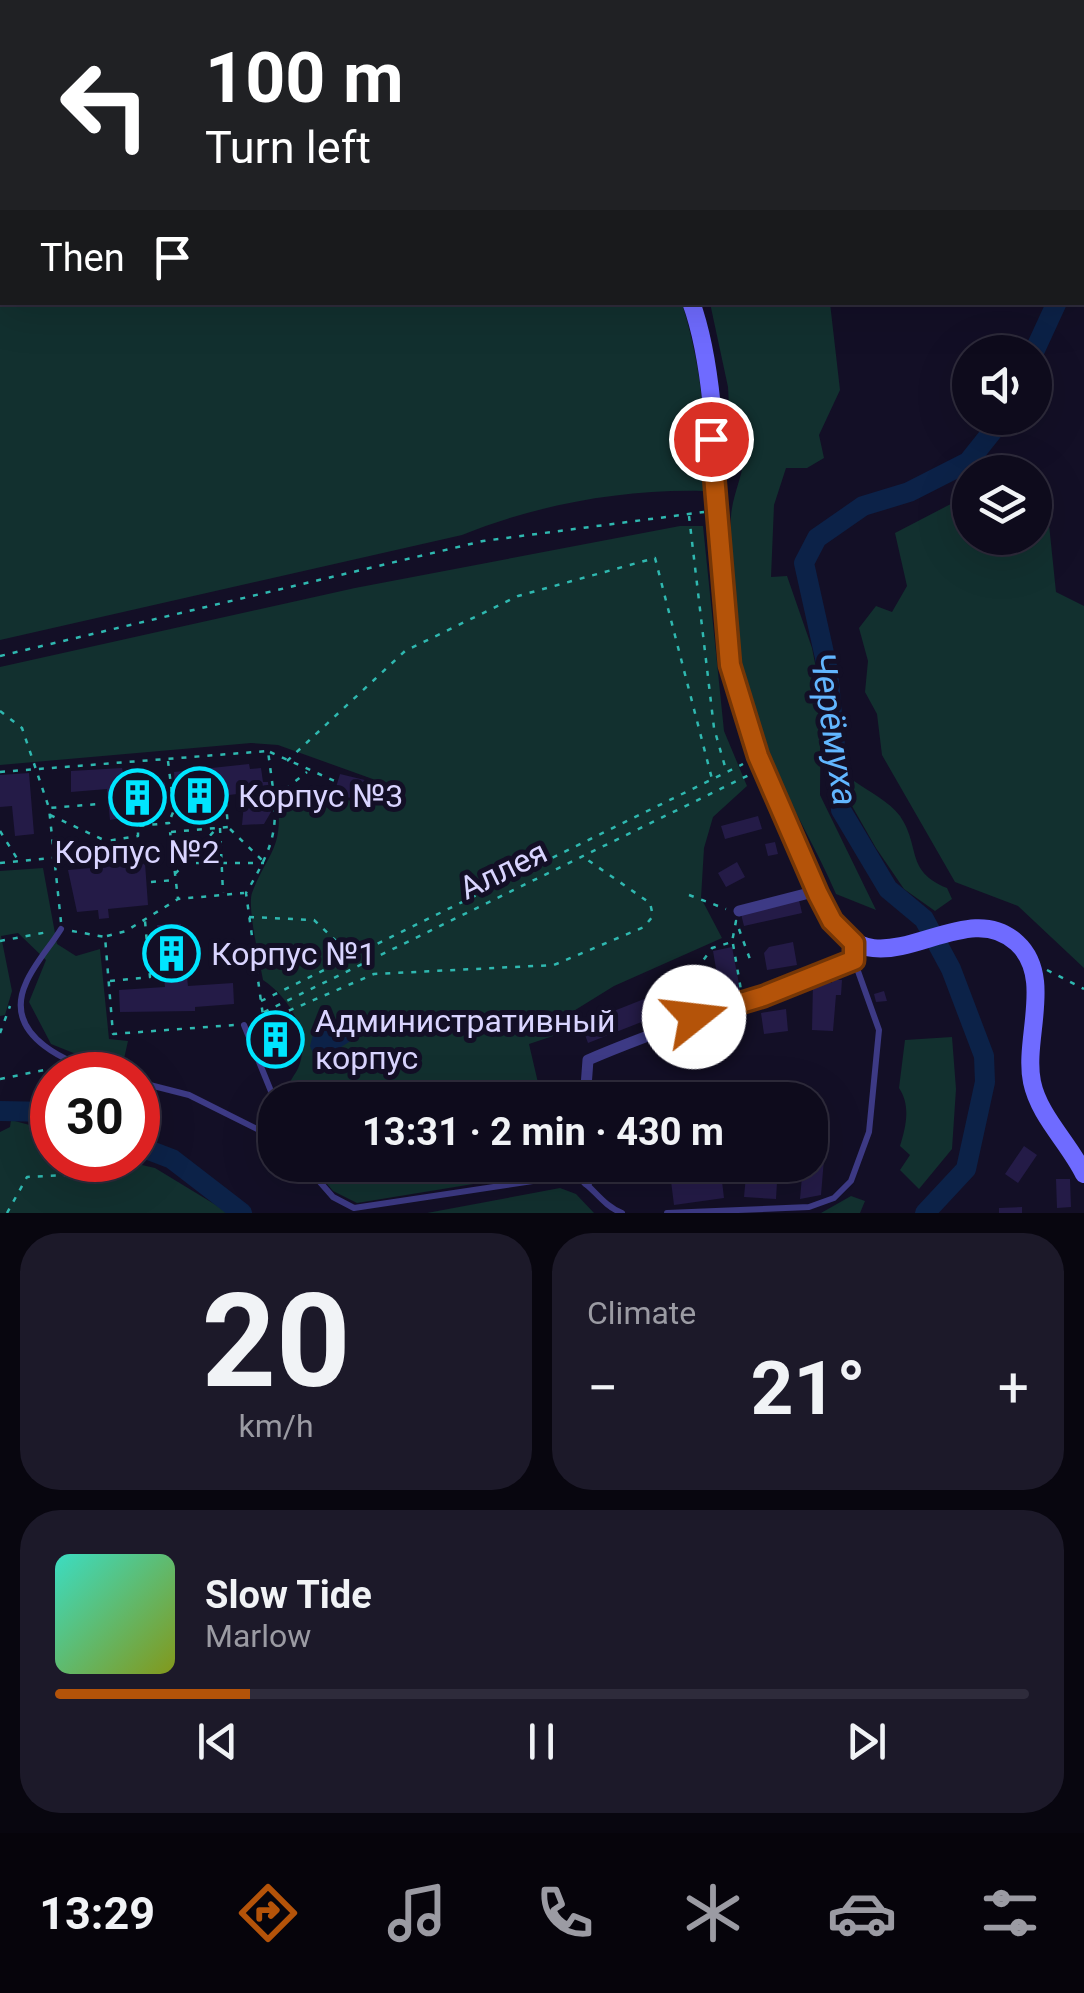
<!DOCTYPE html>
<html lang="en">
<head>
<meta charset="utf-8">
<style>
	:root { --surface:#0e0b1c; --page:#1c1929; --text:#f1f3f6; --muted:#9b9ba3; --line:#2e2b3b; --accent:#b45309 }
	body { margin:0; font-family:Roboto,sans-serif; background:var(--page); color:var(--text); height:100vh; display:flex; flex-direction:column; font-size:38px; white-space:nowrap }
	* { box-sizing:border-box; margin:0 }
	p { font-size:32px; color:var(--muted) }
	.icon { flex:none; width:55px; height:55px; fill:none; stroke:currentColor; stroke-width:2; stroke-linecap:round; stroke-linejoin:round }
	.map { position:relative; height:1213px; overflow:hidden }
	.details { display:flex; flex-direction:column; gap:20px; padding:20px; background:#08060f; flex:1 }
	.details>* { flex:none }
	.hud { position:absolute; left:0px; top:0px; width:1085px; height:305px; box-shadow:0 10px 40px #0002,0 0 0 2px var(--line); background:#202124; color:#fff; overflow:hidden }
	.tools { position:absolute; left:952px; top:335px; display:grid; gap:20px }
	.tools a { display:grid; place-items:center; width:100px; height:100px; border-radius:50%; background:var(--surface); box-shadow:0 10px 40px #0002,0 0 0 2px var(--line); font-size:50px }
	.speed { position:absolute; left:30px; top:1052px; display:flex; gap:20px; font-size:50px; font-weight:700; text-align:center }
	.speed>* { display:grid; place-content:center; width:130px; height:130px; border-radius:50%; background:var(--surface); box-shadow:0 10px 40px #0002,0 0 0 2px var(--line); line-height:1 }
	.speed .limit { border:15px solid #d22; background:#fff; color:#111 }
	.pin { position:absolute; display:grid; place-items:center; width:85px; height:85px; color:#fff; margin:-42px; border:5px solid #fff; border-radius:50%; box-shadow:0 2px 10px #0007 }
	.me { position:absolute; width:110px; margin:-55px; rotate:74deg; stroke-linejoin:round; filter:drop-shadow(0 0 8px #0008) }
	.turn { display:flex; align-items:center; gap:35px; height:210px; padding:0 40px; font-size:45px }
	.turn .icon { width:130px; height:130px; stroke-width:2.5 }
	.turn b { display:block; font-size:70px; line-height:85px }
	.then { display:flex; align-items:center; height:95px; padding:0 40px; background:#0003; gap:20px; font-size:38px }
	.big { font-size:75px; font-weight:700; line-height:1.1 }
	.details .tile { flex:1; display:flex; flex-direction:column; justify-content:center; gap:15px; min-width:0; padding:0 35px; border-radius:40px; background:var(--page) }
	.details .dial { align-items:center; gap:0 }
	.dial b { font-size:130px; line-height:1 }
	.song { display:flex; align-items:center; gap:30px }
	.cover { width:120px; height:120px; border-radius:15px; background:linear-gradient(135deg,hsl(170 70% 55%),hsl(70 70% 35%)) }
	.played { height:10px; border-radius:5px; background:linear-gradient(90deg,var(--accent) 20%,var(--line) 20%) }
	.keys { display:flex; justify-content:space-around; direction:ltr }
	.heat { display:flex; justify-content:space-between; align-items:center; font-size:55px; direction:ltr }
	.details .tiles { flex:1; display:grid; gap:20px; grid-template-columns:1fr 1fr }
	.tile:last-child { grid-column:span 2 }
	.trip { position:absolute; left:258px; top:1082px; width:570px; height:100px; border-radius:40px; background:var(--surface); box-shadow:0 10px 40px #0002,0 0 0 2px var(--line); font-weight:700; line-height:100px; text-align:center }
	.tab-bar { display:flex; height:160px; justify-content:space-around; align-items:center; background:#06040b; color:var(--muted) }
	.tab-bar .icon { width:70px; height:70px }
	.tab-bar .current { color:var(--accent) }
	.tab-bar b { font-size:45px; color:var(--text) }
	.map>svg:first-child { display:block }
	.green { fill:#12302f }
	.water { fill:#0c2248 }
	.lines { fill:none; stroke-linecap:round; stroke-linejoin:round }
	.river { stroke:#0c2248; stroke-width:20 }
	.building { fill:#241b47 }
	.path { stroke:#2fb8b0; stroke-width:2.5; stroke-dasharray:5 8; stroke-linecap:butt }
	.service { stroke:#3d3a85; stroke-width:6 }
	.minor { stroke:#3d3a85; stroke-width:11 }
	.secondary { stroke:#6f6bff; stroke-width:18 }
	.route-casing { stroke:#753606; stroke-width:25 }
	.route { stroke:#b45309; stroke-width:18 }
	.labels { text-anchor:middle; stroke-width:10; stroke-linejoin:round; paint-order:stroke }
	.poi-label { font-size:32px; fill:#d9d4ff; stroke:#130f26; text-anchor:start }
	.street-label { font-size:32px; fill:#d9d4ff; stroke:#130f26 }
	.water-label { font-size:35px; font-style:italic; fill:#62b6ff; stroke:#130f26 }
</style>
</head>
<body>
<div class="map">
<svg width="1084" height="1213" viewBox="0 0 1084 1213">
	<rect width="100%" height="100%" fill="#130f26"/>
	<path class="green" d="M436,0H713L719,2H442Z
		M0,60L2,302L682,303C701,365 708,426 703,491C623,489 535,505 462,535L0,640Z
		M710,303H830L840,390L819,435L824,458L807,468H786L774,505L771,577L787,576L812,648L821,694L820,795L876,910L836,894C817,850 792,808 772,764C739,689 728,599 731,517C732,495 744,474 745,451L732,459L728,387Z
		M1035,475L1047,505L1056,592L1084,606V968L1018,906L955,882L882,755L877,714L865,692L868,661L859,628L876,606L892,612L907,586L895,533L970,494V538H1035Z
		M680,526H703L724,731L747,786L713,817L704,848L701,898L722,938L614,986L572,1012L556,1035L529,1044L542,1100H286C283,1085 296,1077 300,1063C310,1030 288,997 263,980C260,963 247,907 252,893C266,855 283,850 278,804L301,792L375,805L381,782L278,745L251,743L0,765V667L355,588Z
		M854,781C868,791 890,802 900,816C921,847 905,871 947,888L952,899L935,911L904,889L876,848L852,806Z
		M43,868L57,944L76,956L100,949L109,1039L128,1041L121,1072L51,1044L29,1002L46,960L18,933L1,936L12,991L5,1015L0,1016V871Z
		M708,970L712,999L695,1003L684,979Z
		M952,1037L956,1089L952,1149L919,1189L900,1170L910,1155L900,1146C906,1126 911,1106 899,1088L905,1040Z
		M11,1120L52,1131V1160H120L155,1168L229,1213H0V1132L10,1127Z
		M311,1165H557L558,1170L357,1203L333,1191Z
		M560,1188L576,1194L594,1213H427Z
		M851,1196L865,1201L860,1213H821Z"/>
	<path class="water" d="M335,1021L357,1023L349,1042L317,1062L310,1046L314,1031Z"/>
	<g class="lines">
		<path class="river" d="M931,0L938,2
			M1082,75L1084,77
			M1082,258L1084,256
			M1034,352L1057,302
			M0,1111L52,1112
			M138,1146L172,1159L242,1213
			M925,1213L966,1169L985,1082L984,1056L951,969L924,919L888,889L841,810L828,671L804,563L817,538L863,506L909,492L968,462L1003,418"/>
	</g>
	<path class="building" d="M249,764L250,769L261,768L263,782H268L271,812L264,824L242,825L245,793L181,801L180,790L175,789L174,772Z
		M122,768L125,782L153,778L165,783L167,803L132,807L133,816L110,820L107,789L71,792V771Z
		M29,773L34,834L15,836L12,806L0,807V775Z
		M340,774L377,783L372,803L334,794Z
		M758,816L762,829L725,839L721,826Z
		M775,842L778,854L768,856L765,844Z
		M135,853L136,864L145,863L148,905L108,909L109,918L99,919L98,910L77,912L68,870L125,865L124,855Z
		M737,862L745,877L726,887L718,873Z
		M799,900L802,913L744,926L741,914Z
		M181,924L188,986L233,983L234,1004L195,1007V1011L120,1012L119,990L165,987L157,925Z
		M793,942L797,965L767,970L764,953L769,947Z
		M732,947L741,995L721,998L713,951Z
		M832,980H842L841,995H836L833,1031L812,1030L813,982L832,983Z
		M682,984L690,1003L588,1043L581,1024Z
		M884,991L887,1001L876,1002L874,994Z
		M786,1009L788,1031L764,1034L761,1013Z
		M274,1019L291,1025L287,1037L297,1040L291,1056L259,1046Z
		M810,1145L825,1147L821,1195L800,1199L803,1165H810Z
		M1024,1146L1037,1155L1018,1183L1005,1174Z
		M747,1165H778L776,1199L744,1197Z
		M721,1173L724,1198L674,1205L671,1181Z
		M1056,1179H1070L1071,1207L1057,1208Z
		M1022,1207V1213H999V1208Z"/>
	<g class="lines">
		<path class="path" d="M689,516L714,728L726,770
			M0,656L483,541L704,512
			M0,711L22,728L49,808
			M270,752L337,782
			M168,761L174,810L169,822
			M287,761L405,651L518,596L655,558L712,779
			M0,772L268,751C277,821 283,831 246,893L264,1023L252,1024
			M275,797L307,772
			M50,815L106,841
			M220,828L223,893
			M230,829L264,862
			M0,831L18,860
			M171,832L228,827L226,803
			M0,863L53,858
			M183,863H264
			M56,866L86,864L107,841L138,836V826L169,823L178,899
			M175,874L216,829
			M151,882L174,880
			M689,895L726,909
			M249,917L314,920L351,955
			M61,922L49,808L99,804
			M72,931L105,937L113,1034L234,1025
			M107,936L126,931L178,899L244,893
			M0,941L48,932
			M733,944L741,990
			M1047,970L1084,989
			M110,981L150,977L145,921
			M261,1001L743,764
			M693,1007L690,979L712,948L732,942L736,921L751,962
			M264,1012L751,774
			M265,1021L374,974L554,965L644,927L653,916L650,903L582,856
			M0,1033L10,1006
			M0,1079L59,1067
			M7,1213L27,1177L103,1173"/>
		<path class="service" d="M61,929C50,947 34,964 26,983C1,1038 72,1065 111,1075
			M244,1025L275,1101
			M138,1082L189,1095L275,1138
			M305,1165L333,1197L354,1208L573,1175C593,1185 600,1204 622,1213
			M667,1213L809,1207L834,1198L851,1181L869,1132L879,1030L854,960V945"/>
		<path class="minor" d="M739,911L817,891
			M585,1100L588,1060C675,1022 766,997 854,960
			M587,1182V1165"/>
		<path class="secondary" d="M414,0L419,2
			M691,302C721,384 715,515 723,604C733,712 777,816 827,911C874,1003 961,890 1017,943C1054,977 1023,1039 1032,1082C1039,1116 1069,1143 1084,1174"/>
	</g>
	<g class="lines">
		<defs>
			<path id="route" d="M694,1017L764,996L854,960V943L832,921L818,894L758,756L730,665L711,439"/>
		</defs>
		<use href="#route" class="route-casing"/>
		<use href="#route" class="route"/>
	</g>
	<defs>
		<symbol id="building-ring" viewBox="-11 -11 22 22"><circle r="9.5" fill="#130f26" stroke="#00e5ff" stroke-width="1.5"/><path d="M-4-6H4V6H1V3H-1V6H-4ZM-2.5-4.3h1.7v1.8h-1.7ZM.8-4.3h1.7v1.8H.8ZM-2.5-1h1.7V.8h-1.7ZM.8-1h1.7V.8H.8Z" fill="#00e5ff"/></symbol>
	</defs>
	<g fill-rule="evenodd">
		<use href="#building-ring" x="168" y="764" width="63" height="63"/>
		<use href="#building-ring" x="106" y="766" width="63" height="63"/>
		<use href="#building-ring" x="140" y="922" width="63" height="63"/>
		<use href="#building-ring" x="244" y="1008" width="63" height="63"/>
	</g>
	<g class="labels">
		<g class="poi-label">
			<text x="238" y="807">Корпус №3</text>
			<text x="137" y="863" text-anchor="middle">Корпус №2</text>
			<text x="211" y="965">Корпус №1</text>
			<text x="315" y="1032">Административный<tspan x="315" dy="37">корпус</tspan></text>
		</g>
		<g class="street-label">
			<text transform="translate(503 870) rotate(-26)" y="11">Аллея</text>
		</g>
		<g class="water-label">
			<text transform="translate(834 729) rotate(81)" y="12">Черёмуха</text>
		</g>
	</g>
</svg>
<div class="tools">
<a><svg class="icon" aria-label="sound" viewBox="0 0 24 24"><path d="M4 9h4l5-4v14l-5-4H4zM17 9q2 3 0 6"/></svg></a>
<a><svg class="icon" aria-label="layers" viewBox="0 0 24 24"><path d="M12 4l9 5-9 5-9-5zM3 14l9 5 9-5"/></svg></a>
</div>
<div class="speed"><div class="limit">30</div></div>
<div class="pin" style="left:711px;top:439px;background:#d93025"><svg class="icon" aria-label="arrive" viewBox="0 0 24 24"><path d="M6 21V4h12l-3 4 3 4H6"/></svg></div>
<svg class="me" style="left:694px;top:1017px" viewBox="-20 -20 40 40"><circle r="19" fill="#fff"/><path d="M0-13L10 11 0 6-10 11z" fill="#b45309"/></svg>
<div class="trip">13:31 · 2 min · 430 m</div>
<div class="hud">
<div class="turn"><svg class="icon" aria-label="left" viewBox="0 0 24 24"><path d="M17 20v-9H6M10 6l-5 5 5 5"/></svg><div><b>100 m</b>Turn left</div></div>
<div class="then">Then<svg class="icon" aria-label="arrive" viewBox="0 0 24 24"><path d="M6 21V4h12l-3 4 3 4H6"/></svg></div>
</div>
</div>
<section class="details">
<div class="tiles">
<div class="tile dial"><b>20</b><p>km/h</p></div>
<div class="tile"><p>Climate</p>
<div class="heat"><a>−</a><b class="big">21°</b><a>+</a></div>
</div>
<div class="tile">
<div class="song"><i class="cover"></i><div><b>Slow Tide</b><p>Marlow</p></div></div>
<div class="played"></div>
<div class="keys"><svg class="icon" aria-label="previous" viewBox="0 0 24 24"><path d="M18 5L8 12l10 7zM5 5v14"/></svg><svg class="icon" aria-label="pause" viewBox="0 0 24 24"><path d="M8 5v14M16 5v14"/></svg><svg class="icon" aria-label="next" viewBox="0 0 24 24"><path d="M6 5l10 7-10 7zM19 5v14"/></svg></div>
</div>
</div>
</section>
<nav class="tab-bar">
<b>13:29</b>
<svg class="icon current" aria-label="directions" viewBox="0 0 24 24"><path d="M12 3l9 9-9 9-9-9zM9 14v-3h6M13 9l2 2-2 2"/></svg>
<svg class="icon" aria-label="music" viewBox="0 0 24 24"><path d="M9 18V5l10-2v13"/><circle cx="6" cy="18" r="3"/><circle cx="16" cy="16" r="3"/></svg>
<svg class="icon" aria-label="phone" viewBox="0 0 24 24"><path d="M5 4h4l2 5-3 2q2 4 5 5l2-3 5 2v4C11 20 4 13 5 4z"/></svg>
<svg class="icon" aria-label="climate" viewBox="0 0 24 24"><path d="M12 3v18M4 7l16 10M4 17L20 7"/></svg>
<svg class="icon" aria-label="car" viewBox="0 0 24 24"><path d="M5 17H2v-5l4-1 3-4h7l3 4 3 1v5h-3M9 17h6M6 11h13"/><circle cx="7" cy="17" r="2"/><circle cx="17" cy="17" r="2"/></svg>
<svg class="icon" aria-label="filters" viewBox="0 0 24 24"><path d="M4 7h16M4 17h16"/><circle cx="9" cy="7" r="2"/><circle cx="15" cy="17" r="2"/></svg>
</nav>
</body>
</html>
